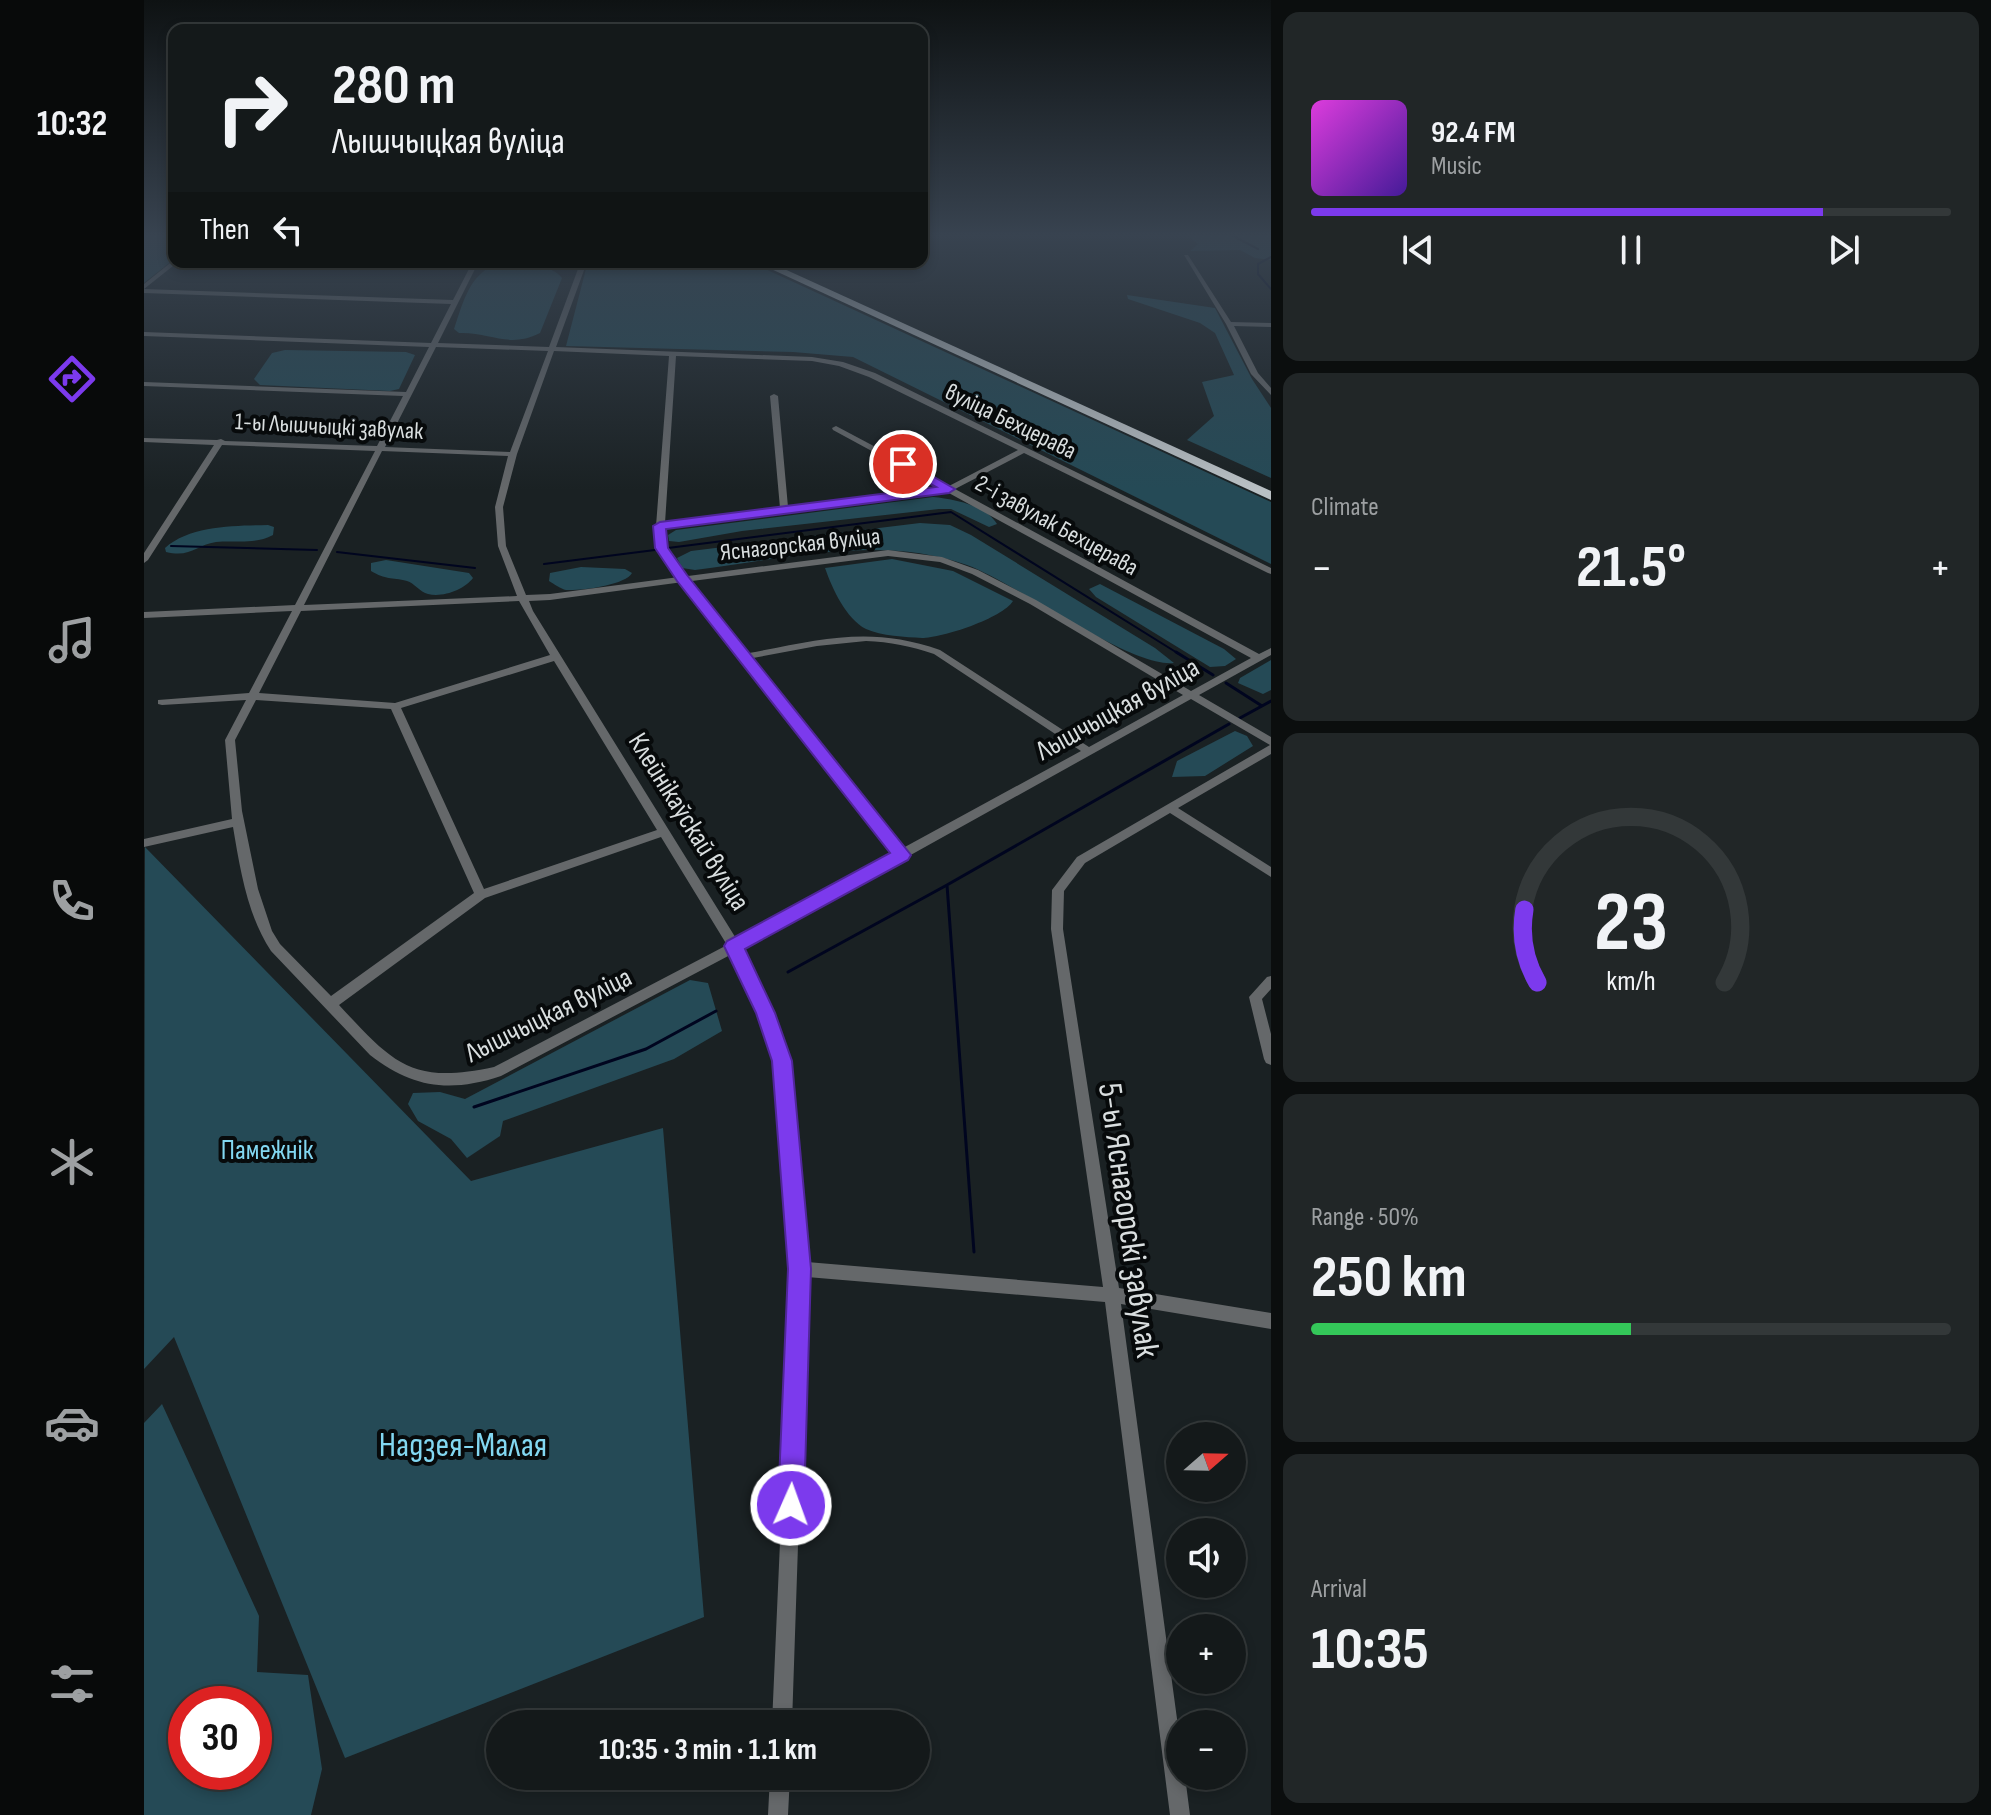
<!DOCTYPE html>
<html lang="en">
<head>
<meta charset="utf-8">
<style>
	:root { --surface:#14191a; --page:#212627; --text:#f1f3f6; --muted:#9da0a2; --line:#333839; --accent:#7c3aed }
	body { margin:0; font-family:"Sofia Sans Condensed",sans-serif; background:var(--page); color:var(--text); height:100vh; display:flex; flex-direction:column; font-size:30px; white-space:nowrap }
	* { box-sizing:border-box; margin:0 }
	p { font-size:26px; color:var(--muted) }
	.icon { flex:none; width:44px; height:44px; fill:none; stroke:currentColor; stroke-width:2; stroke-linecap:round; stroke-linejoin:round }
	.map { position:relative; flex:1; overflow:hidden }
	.sheet { display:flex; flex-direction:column; gap:12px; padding:12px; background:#0b0e0e; width:720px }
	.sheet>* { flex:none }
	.banner { position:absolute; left:24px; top:24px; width:760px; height:244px; border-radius:16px; box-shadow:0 4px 12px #0003,0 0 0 2px var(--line); background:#14191a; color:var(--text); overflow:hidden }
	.needle { width:52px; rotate:70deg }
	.tools { position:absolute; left:1022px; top:1422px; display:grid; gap:16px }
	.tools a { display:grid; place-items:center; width:80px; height:80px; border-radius:50%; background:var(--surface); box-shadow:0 4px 12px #0003,0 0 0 2px var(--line); font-size:40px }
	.speed { position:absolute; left:24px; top:1686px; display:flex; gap:16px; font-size:40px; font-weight:700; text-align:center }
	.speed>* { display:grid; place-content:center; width:104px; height:104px; border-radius:50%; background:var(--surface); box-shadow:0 4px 12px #0003,0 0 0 2px var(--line); line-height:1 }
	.speed .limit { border:12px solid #d22; background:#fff; color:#111 }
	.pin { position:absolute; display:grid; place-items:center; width:68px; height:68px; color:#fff; margin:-34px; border:4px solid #fff; border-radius:50%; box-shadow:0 2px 8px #0007 }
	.me { position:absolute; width:88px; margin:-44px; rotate:2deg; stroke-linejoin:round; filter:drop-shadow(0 0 6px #0008) }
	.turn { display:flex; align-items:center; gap:28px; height:168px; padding:0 32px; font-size:36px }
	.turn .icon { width:104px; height:104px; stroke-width:2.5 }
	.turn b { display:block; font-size:56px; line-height:68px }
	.then { display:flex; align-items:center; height:76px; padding:0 32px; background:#0003; gap:16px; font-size:30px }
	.big { font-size:60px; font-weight:700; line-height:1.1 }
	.sheet .card { flex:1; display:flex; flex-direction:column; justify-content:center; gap:12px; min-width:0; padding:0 28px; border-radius:16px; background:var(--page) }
	.sheet .dial { align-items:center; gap:0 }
	.dial svg { height:208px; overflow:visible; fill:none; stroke:var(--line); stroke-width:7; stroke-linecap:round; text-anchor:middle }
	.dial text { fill:var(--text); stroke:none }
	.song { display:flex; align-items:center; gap:24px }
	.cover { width:96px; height:96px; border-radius:12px; background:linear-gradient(135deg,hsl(300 70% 55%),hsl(260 70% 35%)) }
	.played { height:8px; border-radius:4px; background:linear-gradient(90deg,var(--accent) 80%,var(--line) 80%) }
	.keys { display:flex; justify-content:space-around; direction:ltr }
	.heat { display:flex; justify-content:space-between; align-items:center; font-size:44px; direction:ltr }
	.charge { height:12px; border-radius:6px; background:linear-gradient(90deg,#34c759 50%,var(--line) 0) }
	.trip { position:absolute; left:342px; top:1710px; width:444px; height:80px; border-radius:40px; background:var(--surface); box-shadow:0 4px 12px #0003,0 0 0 2px var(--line); font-weight:700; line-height:80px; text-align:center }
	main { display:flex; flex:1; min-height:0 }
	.dock { display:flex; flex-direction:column; width:144px; justify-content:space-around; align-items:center; background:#080a0a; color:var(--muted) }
	.dock .icon { width:56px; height:56px }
	.dock .current { color:var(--accent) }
	.dock b { font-size:36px; color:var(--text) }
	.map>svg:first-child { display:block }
	.green { fill:#254a56; fill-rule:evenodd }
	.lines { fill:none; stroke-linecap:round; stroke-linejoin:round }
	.stream-far1 { stroke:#00051f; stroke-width:2 }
	.stream { stroke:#00051f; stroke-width:3 }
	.minor { fill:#65686a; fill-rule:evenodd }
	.trunk { fill:#b9c0c4; fill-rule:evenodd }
	.route { fill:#7c3aed; stroke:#51269a; stroke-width:2 }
	.labels { text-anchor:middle; stroke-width:8; stroke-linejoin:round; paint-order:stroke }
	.far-street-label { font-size:24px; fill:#d9dedf; stroke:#070a0b }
	.street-label { font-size:28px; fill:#d9dedf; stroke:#070a0b }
	.park-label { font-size:28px; fill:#82d7f1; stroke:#070a0b }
	.near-street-label { font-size:34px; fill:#d9dedf; stroke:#070a0b }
	.near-park-label { font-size:34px; fill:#82d7f1; stroke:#070a0b }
</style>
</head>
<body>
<main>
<nav class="dock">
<b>10:32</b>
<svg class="icon current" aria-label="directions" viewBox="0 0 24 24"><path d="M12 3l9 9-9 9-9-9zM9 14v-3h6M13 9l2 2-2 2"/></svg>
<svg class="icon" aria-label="music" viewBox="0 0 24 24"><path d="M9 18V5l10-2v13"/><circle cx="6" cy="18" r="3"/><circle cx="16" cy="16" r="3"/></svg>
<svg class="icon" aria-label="phone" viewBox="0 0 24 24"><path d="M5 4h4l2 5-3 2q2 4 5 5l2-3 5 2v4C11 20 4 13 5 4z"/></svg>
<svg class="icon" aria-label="climate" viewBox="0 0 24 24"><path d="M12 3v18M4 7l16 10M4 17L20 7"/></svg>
<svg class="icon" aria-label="car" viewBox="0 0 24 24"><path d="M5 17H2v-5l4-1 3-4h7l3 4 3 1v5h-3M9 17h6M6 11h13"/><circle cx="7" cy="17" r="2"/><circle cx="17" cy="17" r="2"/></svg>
<svg class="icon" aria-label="filters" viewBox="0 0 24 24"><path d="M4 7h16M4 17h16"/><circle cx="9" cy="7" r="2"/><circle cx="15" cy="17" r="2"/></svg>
</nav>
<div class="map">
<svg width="1127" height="1815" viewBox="0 0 1127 1815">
	<rect width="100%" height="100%" fill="#1a2123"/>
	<path class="green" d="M0,236H30V259L0,283Z
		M1044,236H1127V260L1111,258L1096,250L1046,251L1054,244Z
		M448,262H606L1127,502V564L709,357L649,352L422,346L443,265Z
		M346,267C366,267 406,260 418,278L396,333C364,349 348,332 315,333L310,329C318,306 324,279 346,267Z
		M983,295L1071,308L1108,379L1127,408V478L1043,440L1070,416L1058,382L1090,375L1071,333L1056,323L984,299Z
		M141,350L262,352L271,355L255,389L246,391L116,385L110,379L128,353Z
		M789,497C809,499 842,505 853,524L845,527L807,509H795L598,531L535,542L525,541L524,535L532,530Z
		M776,523L806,525L827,535L1011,648L1030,663C986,668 874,584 823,565C736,534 639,559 551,570L538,568L533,558L547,551Z
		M124,525L130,527L129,535C110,545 92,540 72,542C52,545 47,558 22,552L21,548C47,525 91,526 124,525Z
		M748,559L809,571L869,601C859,618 798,638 778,638C762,637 737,636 722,629C702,619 688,588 681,568Z
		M242,560L325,573L329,578C321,589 299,598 284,594C276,592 270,583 263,581C247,577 242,580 227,571V563Z
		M437,567L481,569L488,573C482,585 436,591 422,590C417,589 410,584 405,581L406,573Z
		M956,584L1080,649L1092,659L1081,666L1066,667L952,597L945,589Z
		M1127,660V690L1119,694L1094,683L1096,678Z
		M1091,731L1103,736L1109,746L1061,776L1028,777L1033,761Z
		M1,847L327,1181L519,1128L560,1617L201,1758L30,1337L0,1369Z
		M546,980L564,983L578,1031L530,1059L359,1121L356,1136L323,1158L307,1139L274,1121L264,1104L269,1093L296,1092L321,1099Z
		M18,1404L115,1616L113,1672L164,1675L178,1769L167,1815H0V1423ZM42,1704H110V1772H42Z"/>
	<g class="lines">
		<path class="stream-far1" d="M1089,236L1114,249
			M1127,257L1114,264V274L1127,289
			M27,546L173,550
			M524,548L807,512L1035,654
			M193,552L331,568
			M400,564L511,550"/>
		<path class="stream" d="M1032,652L1069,675
			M1082,683L1118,706
			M1096,718L1127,701
			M644,972L803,885
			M330,1107L502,1049L572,1011
			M830,1252L803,885L1085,724"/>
		<path class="minor" d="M1040,255H1044L1087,322L1127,323V327L1090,326L1114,373L1127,388V395L1107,374L1082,324Z
			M30,260V262H34L0,289V284Z
			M284,262L436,265L437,262H443L412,347L668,357L699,362L731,373L1127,568V574L1124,573L880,453L811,489L1115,654L1127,648V655L1055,695L1127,737V754L1034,808L1127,867V877L1026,813L941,863L920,891L919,929L975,1288L1127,1313V1329L977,1304L1036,1741V1776H1041L1046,1815H1026L961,1302L663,1277L648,1724H628L648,1269L631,1061L616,1013L588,954L357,1076C306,1093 268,1088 226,1055L127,951C103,915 96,868 89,827L0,847V839L88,819L81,740L102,700L18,705L14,704V700L105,693L148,611L0,618V612L151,605L231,451L78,445L4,560L0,563V553L70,445L0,442V438L73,440L77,439L81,441L233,446L259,396L0,386V382L262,392L285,347L0,336V332L287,343L307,304L0,293V289L309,300L327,265L287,264ZM333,265L434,269L405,347L294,343ZM292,347L404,351L366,452L241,447ZM410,351L525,356L512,526L513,548L535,577L406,594L382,595L362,546L359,507L373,454ZM532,356L668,361L695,366L725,377L874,450L805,486L692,426L688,428L689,430L796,488L644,507L634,396L630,394L626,396L636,508L521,523ZM238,451L364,456L351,507L354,546L373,596L160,605ZM803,492L1107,658L1047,691L892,600L834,570L798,557L744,550L544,576L521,548L520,528ZM744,556L796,562L828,574L886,604L1039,695L945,747L796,650C725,625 676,640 605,653L548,581ZM539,582L596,655L597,659L600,660L750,853L593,940L389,611L385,601L406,600ZM375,601L406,655L251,703L115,693L157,611ZM722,641C746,642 767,646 790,654L937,751L759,848L609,658L673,646ZM410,661L513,830L340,889L257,708ZM1047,699L1126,745L933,857L908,890L907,929L959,1287L663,1262L645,1061L628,1013L598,949ZM112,700L247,709L330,893L187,996L136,944L128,931L114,889L98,811L91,740ZM517,837L583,945L566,954L350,1067C267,1085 249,1063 195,1005L341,898Z
			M1127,976V989L1118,999L1127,1034V1065L1122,1063L1120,1059L1105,997L1123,977Z
			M626,1776H646L644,1815H624Z"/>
		<path class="trunk" d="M612,262H625L1127,491V500Z"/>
	</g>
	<linearGradient id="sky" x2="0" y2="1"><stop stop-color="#0e1213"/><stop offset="0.48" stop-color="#384350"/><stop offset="1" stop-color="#384350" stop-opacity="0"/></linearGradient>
	<rect width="1127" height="490" fill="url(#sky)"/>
	<path class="route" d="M755,462H764L811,489L805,493L522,529L524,548L543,575L767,855L764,860L601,949L631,1013L648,1061L667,1269L660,1505L656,1515L647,1519L637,1515L634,1505L644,1269L628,1061L612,1013L580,946L583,941L746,853L533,581L511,548L509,526L516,522L792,487L755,467Z"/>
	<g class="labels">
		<g class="far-street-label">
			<text transform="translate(867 421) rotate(26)" y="8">вуліца Бехцерава</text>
			<text transform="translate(185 426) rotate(3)" y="8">1-ы Лышчыцкі завулак</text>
			<text transform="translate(913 525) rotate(29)" y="8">2-і завулак Бехцерава</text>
			<text transform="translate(656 544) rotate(-6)" y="8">Яснагорская вуліца</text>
		</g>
		<g class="street-label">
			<text transform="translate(973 708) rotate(-29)" y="10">Лышчыцкая вуліца</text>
			<text transform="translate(546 821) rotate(58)" y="10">Клейнікаўскай вуліца</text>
			<text transform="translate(404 1014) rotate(-26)" y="10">Лышчыцкая вуліца</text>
		</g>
		<g class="park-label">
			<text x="123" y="1159">Памежнік</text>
		</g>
		<g class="near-street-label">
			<text transform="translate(986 1220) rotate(82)" y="12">5-ы Яснагорскі завулак</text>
		</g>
		<g class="near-park-label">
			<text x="319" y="1456">Надзея-Малая</text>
		</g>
	</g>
</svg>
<div class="tools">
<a><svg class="needle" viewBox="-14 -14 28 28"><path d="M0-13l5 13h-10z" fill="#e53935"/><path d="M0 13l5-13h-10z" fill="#9da0a2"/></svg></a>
<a><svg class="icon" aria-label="sound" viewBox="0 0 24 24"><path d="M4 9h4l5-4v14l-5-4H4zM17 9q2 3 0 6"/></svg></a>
<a>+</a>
<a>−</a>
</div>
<div class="speed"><div class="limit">30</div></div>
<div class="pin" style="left:759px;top:464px;background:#d93025"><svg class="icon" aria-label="arrive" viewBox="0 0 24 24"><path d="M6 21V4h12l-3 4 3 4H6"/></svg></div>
<svg class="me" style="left:647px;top:1505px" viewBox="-20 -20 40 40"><circle r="17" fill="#7c3aed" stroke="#fff" stroke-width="3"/><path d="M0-11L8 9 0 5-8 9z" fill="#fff"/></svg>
<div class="trip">10:35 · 3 min · 1.1 km</div>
<div class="banner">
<div class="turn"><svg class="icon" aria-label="right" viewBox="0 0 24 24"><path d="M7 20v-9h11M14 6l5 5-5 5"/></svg><div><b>280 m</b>Лышчыцкая вуліца</div></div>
<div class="then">Then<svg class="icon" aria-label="left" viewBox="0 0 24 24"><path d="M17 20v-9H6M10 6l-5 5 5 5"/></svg></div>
</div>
</div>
<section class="sheet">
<div class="card">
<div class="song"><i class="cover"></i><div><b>92.4 FM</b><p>Music</p></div></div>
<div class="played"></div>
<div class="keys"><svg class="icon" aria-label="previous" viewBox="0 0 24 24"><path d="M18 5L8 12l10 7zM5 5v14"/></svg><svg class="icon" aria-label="pause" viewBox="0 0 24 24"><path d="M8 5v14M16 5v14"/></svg><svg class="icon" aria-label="next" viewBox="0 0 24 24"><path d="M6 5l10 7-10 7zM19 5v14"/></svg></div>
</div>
<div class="card"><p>Climate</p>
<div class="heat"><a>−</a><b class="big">21.5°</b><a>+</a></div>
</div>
<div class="card dial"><svg viewBox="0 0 100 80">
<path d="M14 69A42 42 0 1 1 86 69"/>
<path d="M14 69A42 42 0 0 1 9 41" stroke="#7c3aed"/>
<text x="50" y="56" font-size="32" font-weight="700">23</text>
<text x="50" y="72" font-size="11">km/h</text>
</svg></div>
<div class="card"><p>Range · 50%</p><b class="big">250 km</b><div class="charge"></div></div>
<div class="card"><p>Arrival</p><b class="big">10:35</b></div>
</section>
</main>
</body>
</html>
